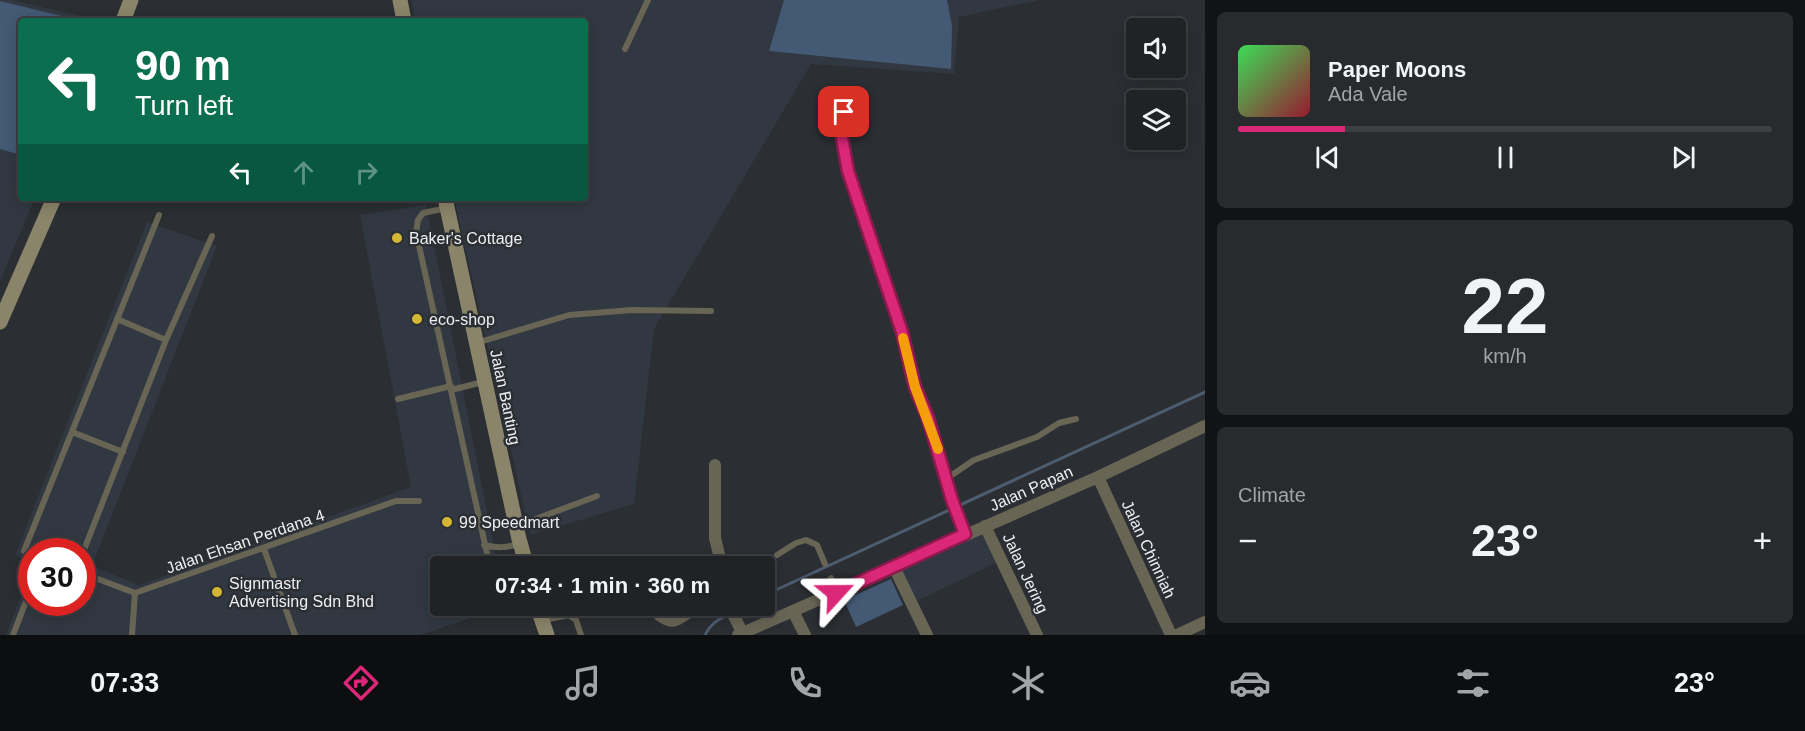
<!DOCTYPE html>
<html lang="en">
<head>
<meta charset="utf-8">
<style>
	:root { --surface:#202226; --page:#282a2e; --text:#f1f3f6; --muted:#a2a4a7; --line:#3d3f43; --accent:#db2777 }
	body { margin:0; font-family:Arial,sans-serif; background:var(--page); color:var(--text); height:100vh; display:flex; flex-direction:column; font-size:22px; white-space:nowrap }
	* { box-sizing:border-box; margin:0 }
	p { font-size:20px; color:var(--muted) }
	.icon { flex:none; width:33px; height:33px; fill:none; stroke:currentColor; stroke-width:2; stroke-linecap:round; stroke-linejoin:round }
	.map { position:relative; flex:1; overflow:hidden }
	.panel { display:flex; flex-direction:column; gap:12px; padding:12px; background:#121315; width:600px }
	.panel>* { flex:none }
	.hud { position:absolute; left:18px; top:18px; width:570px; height:183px; border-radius:6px; box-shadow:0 3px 15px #0003,0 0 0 2px var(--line); background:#0b6e4f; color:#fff; overflow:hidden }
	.buttons { position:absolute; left:1126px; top:18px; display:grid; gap:12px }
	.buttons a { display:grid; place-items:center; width:60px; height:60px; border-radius:6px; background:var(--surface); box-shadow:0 3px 15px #0003,0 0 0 2px var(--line); font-size:30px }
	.speed { position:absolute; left:18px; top:538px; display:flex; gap:12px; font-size:30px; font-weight:700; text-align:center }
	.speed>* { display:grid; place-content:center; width:78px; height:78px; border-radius:50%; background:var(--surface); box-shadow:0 3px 15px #0003,0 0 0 2px var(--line); line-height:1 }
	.speed .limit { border:9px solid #d22; background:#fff; color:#111 }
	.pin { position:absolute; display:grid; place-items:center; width:51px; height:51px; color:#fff; margin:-26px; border-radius:12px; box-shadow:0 3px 9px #0006 }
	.me { position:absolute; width:66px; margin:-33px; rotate:66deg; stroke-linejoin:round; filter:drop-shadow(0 0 4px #0008) }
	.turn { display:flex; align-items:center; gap:21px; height:126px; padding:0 18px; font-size:27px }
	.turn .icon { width:78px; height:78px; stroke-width:2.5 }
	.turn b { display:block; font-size:42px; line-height:51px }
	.lanes { display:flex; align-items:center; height:57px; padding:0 18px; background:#0003; justify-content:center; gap:30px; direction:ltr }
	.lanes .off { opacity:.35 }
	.big { font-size:45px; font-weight:700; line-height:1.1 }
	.panel .tile { flex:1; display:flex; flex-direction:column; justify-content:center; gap:9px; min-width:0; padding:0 21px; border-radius:9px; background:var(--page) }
	.panel .dial { align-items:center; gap:0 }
	.dial b { font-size:78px; line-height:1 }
	.song { display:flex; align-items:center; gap:18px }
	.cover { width:72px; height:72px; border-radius:9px; background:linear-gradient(135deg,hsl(130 70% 55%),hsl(350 70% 35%)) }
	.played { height:6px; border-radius:3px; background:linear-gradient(90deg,var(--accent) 20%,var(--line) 20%) }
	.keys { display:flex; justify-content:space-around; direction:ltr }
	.heat { display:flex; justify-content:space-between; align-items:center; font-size:33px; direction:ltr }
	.trip { position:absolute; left:430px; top:556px; width:345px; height:60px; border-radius:6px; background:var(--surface); box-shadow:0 3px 15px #0003,0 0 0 2px var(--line); font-weight:700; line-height:60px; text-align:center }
	.tab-bar { display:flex; height:96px; justify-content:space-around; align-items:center; background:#0d0e0f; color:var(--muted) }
	.tab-bar .icon { width:42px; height:42px }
	.tab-bar .on { color:var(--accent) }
	.tab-bar b { font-size:27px; color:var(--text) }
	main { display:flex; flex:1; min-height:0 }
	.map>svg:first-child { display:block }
	.built { fill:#313841 }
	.green { fill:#435974 }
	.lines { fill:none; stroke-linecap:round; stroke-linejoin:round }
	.stream { stroke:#4d5d70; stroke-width:3 }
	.service { stroke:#696555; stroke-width:6 }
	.minor { stroke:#696555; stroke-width:12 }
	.secondary { stroke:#8a846a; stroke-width:15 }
	.route-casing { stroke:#8e194d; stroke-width:15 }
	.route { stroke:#db2777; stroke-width:10 }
	.slow { stroke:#f59e0b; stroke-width:10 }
	.poi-dot { fill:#d3b635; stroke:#2b2e32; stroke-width:2 }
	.labels { text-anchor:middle; stroke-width:5; stroke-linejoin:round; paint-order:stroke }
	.poi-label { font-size:16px; fill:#edeff2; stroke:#2b2e32; text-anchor:start }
	.street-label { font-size:16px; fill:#edeff2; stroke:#2b2e32 }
</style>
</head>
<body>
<main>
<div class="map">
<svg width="1205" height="635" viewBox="0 0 1205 635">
	<rect width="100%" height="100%" fill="#2b2e32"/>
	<path class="built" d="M0,0H12L103,21H21V198H35L0,281Z
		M411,0H1040L959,17L954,74L811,64L654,329L634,504L530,535L454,198H585V21H415Z
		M426,205L498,567H441V606H506L420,635H6L31,569L32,603H82V552H32L31,563L15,555L147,222L217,246L92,566L139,585L411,487L360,215Z
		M983,531L998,562L915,602L900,570Z"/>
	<path class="green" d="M784,0H947L952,26L951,69L769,51Z
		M0,1L82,21H21V155L0,149Z
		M891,579L903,605L856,627L844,600Z"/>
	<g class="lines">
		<path class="stream" d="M765,595L1205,392
			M735,610L743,606
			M705,635C711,623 718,620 730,613"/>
		<path class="service" d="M625,49L648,0
			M844,112L841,138L848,171L902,332L915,387L928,418L952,500L965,534
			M447,208L423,213L418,220L416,232L490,567
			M117,319L166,340
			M476,343L569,315L632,310L711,311
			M451,390L483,382
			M398,399L451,386
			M72,432L123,452
			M946,479L974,460L1037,437L1059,423L1076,419
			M517,526L597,496
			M484,545C498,549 507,547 520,544
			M264,549L295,635
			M32,554L24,551L159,215
			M82,555L166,340L212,236
			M777,555L796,543L806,540L817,545L825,564
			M82,573L135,593L396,501H419
			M831,578L836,592
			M498,606L499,607
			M544,620L569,615L576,620L581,635
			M13,635L32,586
			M132,635L135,593"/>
		<path class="minor" d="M715,465V538L722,567
			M1098,477L1171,635
			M985,526L1037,635
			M894,567L927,635
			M729,606L742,632
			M793,611L805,635
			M659,615C678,628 677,616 694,610C700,608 707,609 713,606
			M738,635L1098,477L1205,426
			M1177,635L1205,622"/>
		<path class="secondary" d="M400,0L404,21
			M123,21L131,0
			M445,198L519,539L527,567
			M0,322L54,198
			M537,606L547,635"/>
	</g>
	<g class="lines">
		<defs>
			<path id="route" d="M836,593L965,534L952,500L928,418L915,387L902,332L848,171L842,138L844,112"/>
		</defs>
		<use href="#route" class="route-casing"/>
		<use href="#route" class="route"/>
		<path class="slow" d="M903,338L915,387L938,449"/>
	</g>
	<g class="poi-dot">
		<circle cx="397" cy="238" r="6"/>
		<circle cx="417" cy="319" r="6"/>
		<circle cx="447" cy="522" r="6"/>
		<circle cx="217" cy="592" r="6"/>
	</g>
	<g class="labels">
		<g class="poi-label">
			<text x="409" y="244">Baker's Cottage</text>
			<text x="429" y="325">eco-shop</text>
			<text x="459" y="528">99 Speedmart</text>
			<text x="229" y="589">Signmastr<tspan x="229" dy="18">Advertising Sdn Bhd</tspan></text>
		</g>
		<g class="street-label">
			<text transform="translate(506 397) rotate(78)" y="6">Jalan Banting</text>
			<text transform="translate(1031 488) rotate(-24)" y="6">Jalan Papan</text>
			<text transform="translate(245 541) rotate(-19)" y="6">Jalan Ehsan Perdana 4</text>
			<text transform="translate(1149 549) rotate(65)" y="6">Jalan Chinniah</text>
			<text transform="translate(1026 573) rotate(65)" y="6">Jalan Jering</text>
		</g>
	</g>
</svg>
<div class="buttons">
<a><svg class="icon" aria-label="sound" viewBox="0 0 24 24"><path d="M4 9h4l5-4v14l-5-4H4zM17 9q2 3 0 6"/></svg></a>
<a><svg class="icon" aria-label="layers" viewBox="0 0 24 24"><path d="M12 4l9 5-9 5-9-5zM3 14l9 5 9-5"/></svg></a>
</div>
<div class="speed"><div class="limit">30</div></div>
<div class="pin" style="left:844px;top:112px;background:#d93025"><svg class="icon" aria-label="arrive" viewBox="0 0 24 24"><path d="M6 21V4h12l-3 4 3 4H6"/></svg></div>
<svg class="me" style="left:836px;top:593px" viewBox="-20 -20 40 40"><path d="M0-17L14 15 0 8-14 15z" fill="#db2777" stroke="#fff" stroke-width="4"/></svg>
<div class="trip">07:34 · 1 min · 360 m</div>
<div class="hud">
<div class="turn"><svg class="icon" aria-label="left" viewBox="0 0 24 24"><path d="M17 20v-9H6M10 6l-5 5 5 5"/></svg><div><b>90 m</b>Turn left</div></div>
<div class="lanes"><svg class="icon" aria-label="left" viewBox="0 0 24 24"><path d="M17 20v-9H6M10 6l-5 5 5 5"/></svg><svg class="icon off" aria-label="ahead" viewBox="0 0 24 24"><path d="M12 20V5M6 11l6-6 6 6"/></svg><svg class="icon off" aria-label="right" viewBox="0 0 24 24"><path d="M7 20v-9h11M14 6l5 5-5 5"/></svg></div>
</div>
</div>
<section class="panel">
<div class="tile">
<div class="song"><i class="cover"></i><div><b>Paper Moons</b><p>Ada Vale</p></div></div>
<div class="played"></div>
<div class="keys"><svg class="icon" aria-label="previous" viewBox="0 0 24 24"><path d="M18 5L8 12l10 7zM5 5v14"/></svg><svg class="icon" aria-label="pause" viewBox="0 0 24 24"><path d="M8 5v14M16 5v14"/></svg><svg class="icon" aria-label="next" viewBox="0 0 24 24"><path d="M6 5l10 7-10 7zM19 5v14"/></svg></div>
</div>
<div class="tile dial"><b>22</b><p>km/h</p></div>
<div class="tile"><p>Climate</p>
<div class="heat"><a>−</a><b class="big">23°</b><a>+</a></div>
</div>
</section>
</main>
<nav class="tab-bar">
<b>07:33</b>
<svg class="icon on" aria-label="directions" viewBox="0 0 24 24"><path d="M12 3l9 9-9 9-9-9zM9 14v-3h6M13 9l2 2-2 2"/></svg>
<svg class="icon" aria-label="music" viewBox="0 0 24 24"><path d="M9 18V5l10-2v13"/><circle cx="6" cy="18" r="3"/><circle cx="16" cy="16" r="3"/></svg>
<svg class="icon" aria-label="phone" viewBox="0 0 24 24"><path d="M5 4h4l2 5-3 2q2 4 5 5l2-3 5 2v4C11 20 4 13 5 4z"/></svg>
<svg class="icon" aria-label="climate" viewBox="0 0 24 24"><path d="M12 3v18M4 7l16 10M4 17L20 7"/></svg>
<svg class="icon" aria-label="car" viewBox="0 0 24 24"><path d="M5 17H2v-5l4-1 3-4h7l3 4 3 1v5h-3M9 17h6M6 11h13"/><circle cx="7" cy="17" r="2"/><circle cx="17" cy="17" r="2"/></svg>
<svg class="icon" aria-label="filters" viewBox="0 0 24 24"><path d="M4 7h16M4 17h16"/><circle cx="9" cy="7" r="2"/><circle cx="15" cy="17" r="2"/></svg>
<b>23°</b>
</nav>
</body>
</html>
